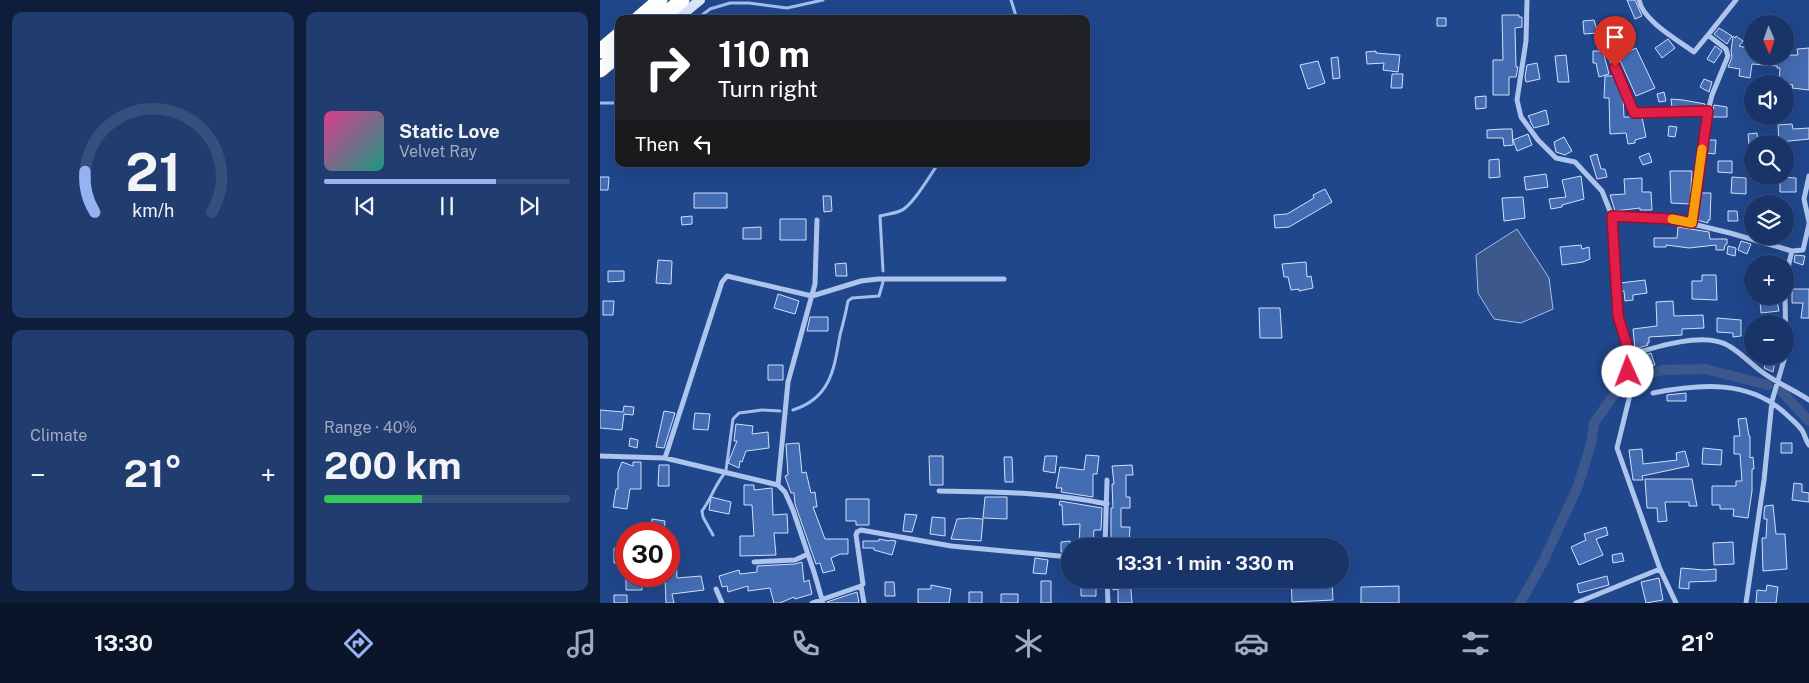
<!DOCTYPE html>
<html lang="en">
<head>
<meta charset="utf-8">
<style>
	:root { --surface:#183469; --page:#213c6f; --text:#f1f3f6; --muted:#9faac0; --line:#364f7d; --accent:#95b2f1 }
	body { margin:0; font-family:"Public Sans",sans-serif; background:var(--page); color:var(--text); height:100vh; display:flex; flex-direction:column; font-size:19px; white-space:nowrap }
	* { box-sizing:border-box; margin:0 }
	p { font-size:16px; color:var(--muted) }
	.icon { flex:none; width:28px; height:28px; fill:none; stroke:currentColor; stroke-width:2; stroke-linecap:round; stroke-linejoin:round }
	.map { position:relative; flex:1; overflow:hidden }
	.side { display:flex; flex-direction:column; gap:12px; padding:12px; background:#0d1d3a; width:600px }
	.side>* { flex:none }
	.hud { position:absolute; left:15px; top:15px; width:475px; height:152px; border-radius:10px; box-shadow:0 5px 20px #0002,0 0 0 1px var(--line); background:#202124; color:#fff; overflow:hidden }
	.needle { width:32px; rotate:178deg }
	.tools { position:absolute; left:1144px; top:15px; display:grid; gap:10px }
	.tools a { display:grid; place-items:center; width:50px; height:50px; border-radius:50%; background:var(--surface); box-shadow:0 5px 20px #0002,0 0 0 1px var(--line); font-size:25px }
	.speed { position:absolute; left:15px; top:522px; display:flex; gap:10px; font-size:25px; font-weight:700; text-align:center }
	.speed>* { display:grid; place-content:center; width:65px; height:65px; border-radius:50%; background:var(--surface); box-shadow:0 5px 20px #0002,0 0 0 1px var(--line); line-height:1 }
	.speed .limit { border:8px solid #d22; background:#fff; color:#111 }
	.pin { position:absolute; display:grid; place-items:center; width:42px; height:42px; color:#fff; margin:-51px -21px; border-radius:50% 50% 50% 0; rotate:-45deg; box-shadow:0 0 5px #0007 }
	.pin .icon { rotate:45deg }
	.me { position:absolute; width:55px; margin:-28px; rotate:358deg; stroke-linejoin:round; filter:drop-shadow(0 0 4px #0008) }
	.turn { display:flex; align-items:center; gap:18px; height:105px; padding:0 20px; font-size:22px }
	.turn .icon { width:65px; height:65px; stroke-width:2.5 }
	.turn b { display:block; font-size:35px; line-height:42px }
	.then { display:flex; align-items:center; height:48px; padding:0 20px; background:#0003; gap:10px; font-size:19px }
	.big { font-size:38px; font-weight:700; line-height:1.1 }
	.side .tile { flex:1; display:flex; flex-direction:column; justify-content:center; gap:8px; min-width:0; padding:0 18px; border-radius:10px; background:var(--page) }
	.side .dial { align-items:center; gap:0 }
	.dial svg { height:130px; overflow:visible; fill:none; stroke:var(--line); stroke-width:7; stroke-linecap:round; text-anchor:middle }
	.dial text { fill:var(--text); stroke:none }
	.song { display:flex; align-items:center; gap:15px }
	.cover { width:60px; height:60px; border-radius:8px; background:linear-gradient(135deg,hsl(330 70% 55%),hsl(170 70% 35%)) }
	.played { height:5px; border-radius:2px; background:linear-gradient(90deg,var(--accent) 70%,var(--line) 70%) }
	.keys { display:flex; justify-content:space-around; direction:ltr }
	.heat { display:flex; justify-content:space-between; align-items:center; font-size:28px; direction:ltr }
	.charge { height:8px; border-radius:4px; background:linear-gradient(90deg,#34c759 40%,var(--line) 0) }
	.side .tiles { flex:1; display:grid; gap:12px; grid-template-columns:repeat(2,1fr) }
	.trip { position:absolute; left:461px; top:538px; width:288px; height:50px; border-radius:25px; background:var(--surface); box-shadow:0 5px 20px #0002,0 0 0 1px var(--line); font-weight:700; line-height:50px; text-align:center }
	.menu { display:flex; height:80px; justify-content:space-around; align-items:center; background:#0a152a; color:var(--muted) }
	.menu .icon { width:35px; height:35px }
	.menu .current { color:var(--accent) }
	.menu b { font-size:22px; color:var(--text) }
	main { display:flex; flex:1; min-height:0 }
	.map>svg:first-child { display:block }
	.water { fill:#3d588c; stroke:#a1beed }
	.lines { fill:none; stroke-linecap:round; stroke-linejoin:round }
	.stream { stroke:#a1beed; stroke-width:3 }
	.canal { stroke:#3d588c; stroke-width:10 }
	.building { fill:#446cb2; stroke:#d2e0f9 }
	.street { stroke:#adc4ec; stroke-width:5 }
	.secondary { stroke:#d9e4f9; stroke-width:10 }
	.highway { stroke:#fff; stroke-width:15 }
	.route-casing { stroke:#92132f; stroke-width:12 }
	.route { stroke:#e11d48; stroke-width:9 }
	.slow { stroke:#f59e0b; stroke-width:9 }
</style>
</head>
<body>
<main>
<section class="side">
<div class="tiles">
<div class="tile dial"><svg viewBox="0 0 100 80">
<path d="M14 69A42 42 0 1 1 86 69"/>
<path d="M14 69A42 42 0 0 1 8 44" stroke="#95b2f1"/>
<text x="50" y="56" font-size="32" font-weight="700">21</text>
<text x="50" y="72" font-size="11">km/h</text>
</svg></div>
<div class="tile">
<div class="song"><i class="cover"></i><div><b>Static Love</b><p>Velvet Ray</p></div></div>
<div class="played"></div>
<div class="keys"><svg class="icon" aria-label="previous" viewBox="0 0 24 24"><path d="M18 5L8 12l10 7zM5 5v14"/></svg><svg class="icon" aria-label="pause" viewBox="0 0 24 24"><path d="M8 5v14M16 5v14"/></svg><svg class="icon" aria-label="next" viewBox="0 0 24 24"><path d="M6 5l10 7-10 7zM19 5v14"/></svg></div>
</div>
<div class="tile"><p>Climate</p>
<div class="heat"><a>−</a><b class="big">21°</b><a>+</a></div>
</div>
<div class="tile"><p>Range · 40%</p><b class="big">200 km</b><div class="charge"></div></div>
</div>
</section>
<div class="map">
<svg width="1209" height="603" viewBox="0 0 1209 603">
	<rect width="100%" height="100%" fill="#20468c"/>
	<path class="water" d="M917,229L949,278L953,309L921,323L894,319L878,293L876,255Z"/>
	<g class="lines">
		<path class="stream" d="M411,0L417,19
			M97,19L110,9L130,3H149L187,8L223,0
			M0,103H19
			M283,271L280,216C286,214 293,214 300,211C312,207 330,175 338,164
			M193,410C231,398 234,369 240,335C243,324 246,312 248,301L252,298L279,296L283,282
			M126,470L133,419L139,413L162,410L180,411
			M113,535L103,517L102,511C111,499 115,485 124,474"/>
		<path class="canal" d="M1035,378L1063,370L1105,369L1168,385
			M1181,391L1209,421
			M920,603L943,562L978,486L991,444L994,423L1018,389"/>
	</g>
	<path class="building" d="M1027,0H1035L1042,16L1035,19Z
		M902,15H919V17H922V27L915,28L916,67H918L916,77H909V95H893V60H903Z
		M837,18H846V26H837Z
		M994,20L998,33L984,34L983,21Z
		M1119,28L1132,36L1127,44L1114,34Z
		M1133,36L1135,38L1136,36L1143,41L1139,46L1152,49V56L1198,55L1197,49L1209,48V90L1192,88L1193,85L1179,83L1180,68H1177V66L1152,64L1150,78L1139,76L1140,69L1128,67L1132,57L1131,51Z
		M1068,39L1075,48L1062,58L1055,48Z
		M1115,46L1122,51L1114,63L1107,59Z
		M1036,48L1055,88L1036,96L1018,56Z
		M776,51V53L800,55L798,72L783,70L784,63L767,64L766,52Z
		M993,51H1003L1009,74L999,77L996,63H993Z
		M966,55L969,82H958L955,56Z
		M738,57L740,78L733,79L731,58Z
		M718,61L725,83L708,89L700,65Z
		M937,63L940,79L926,82L925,77L927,65Z
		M792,74H803L802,88H791Z
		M1005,76H1013L1023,97L1024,117H1042L1046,137L1035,140V143L1028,144L1026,133L1010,134L1009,98H1004Z
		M1104,79L1112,82L1109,92L1100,87Z
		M1064,92L1066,101L1059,102L1057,94Z
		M886,96V108L876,109L875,97Z
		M1071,99L1083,100L1105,104V107L1072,108Z
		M1114,105L1127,107V117H1112Z
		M946,110L949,124L934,128L930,121H931L928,116Z
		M1192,124L1193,129L1209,128V139L1179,142L1178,125Z
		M1069,126L1077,127L1075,137L1068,136Z
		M903,129H912L913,145L904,146L903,138H887V130Z
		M1157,133L1158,143L1149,144L1148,134Z
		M928,134L932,145L917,151L913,140Z
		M964,137L972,151L965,155L956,152L954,142Z
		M1108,140H1116L1115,154L1107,153Z
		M1049,153L1052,162L1043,165L1039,157Z
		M997,154L1001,169H1005L1007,177L997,179L990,156Z
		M899,159L900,177L889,178V160Z
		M1118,161H1132V173L1118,172Z
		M1070,171H1092L1090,204L1071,203Z
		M946,174L948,187L926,190L924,177Z
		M981,176L984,199L962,205V207L951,209L949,199L966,197L962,180Z
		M0,177H9L8,190H0Z
		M1132,177L1146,178V194L1131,193Z
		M1180,177L1196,178V192H1180Z
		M1042,178V192H1051L1052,210H1040V208L1015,211L1010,195L1025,194L1024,179Z
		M725,189L732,202L689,227L675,228L674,215L687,214L714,198L713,195Z
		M94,193H127V208H94Z
		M1101,193H1111L1110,220H1108V223L1097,220Z
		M223,196H231L232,211L224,212Z
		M923,197L925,218L904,221L902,198Z
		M1128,211H1137L1138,221H1128Z
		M92,216V224L82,225L81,217Z
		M180,219H206V240H180Z
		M161,227V239H143V228Z
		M1078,227L1109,232L1110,239H1127V244L1125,245L1124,250H1116V245L1089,248L1066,245V247H1054V238H1077Z
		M1141,241L1151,244L1147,254L1138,250Z
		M981,245L982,249L989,247L990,259L983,262L962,265L960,247Z
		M1128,246L1136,248L1135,256L1127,254Z
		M1195,255L1205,256L1203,265L1194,262Z
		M58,260L72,261L71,284L56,283Z
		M706,262L707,277L711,276L713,288L699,291V289L691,290L688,277H684L682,264Z
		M246,263L247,276H236L235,264Z
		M8,271H24V281L8,282Z
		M1102,275H1116L1117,300L1092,299V281H1102Z
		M1045,280L1047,293L1033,295V300L1025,301L1024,291H1021L1020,283Z
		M1192,289H1209V318H1201L1203,303H1192Z
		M178,294L199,301L195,314L174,308Z
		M1163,296H1176L1179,311L1161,313L1160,301H1164Z
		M3,301H14L13,315H3Z
		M1073,301L1074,316L1103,315L1104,328L1082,329V335L1049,337V343H1047L1048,345L1035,349L1033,329L1057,326L1056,302Z
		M659,308H680L682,338H660Z
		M210,317H228V331H207Z
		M1117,318L1141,320V336L1133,337V333L1117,332Z
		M1051,353L1055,365L1035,372L1034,359Z
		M1168,356H1176L1173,372L1164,368Z
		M168,365H183V380H168Z
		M1086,393V401H1067V395Z
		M24,406L34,407L33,415L24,414L22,430L0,428V410L23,412Z
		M64,411L75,413L64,448L56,447Z
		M95,413L110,414L108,430L93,429Z
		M1146,418L1149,436H1150V458L1153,457L1154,469H1152V491L1148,518L1133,516L1134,509H1120V505H1112V486H1136V481H1142L1140,454H1134V436H1140L1138,419Z
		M136,424L153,426L152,434L168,432L169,448L146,451L142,462L140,461L139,468L128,463L137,441H134Z
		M30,438L38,440L37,448L29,446Z
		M199,443L202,473L206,472L211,493L215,492L217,507H213L225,539H248V554H240L231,558L235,570L223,573L220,563L216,564L195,504L194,493H191L185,476L188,475L186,444Z
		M1181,443H1192V453H1181Z
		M1103,448L1122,450L1121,465L1102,464Z
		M1042,449L1043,464L1077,460L1076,453L1085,451L1089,466L1042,476L1043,480H1033L1029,450Z
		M486,455L499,456L497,474H493V497L461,492L462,488H456L460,467L484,470Z
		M329,456H343V485H330Z
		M445,456H457L455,473L443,471Z
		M404,457H412L413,482H405Z
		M22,462L33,466V462H41V489H30L27,509L13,507L16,489H18V472Z
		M59,465H69V486H58Z
		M532,465L533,475H526V497H530V508H521V527H530L529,546H511V508H513L512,484H514L512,466Z
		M1045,479H1092L1097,506H1089V502H1065L1067,521L1058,522L1057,508H1047Z
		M1194,483L1202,484V492L1209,493V502L1192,500Z
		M144,485H154V490L172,488L173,515L187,514L188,533H174L176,555L140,556V536H154L152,505H144Z
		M111,497L131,502L129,514L109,510Z
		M385,497H407V519L383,518Z
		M246,499H269V525H256V521H246Z
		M460,501L502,508L501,530H494L493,546H479L480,524L463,525L462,505H459Z
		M1173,505L1176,534H1185L1187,569L1163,571L1162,538H1166L1167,519H1164V513L1165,506Z
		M305,514L317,515L312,532L303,531Z
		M332,517L345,518V536L330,534Z
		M370,518L383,519L381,541L351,539L357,519Z
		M52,519L65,521L64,534H51Z
		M1006,527L1008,535L996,539L1003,555L979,565L971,547L986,540L984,534Z
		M279,539L289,541L290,540L296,541L292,555L274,550V548H263V541H279Z
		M470,541V552H461V542Z
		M1133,542L1134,564L1114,565L1113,543Z
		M14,548H26V563H14Z
		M69,550H76L77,578L101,576L104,590L72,594L74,603H66L65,578L69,576Z
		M1022,553L1024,561L1013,563L1012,555Z
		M435,558L448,560L446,574L433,573Z
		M202,562L204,582L209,580L212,594L195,599L194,597L180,603H174L170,588L148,591V586L128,592L127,586L122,587L119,576L139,570L140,574L157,572V566L195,564Z
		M1081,568L1104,570L1116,569V581L1089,582V589L1079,588Z
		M26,576H46V584H42V590H26Z
		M1007,576L1009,585L979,593L977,584Z
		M1059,578L1063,600L1046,603L1041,582Z
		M481,579H496V596H481Z
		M513,579H530L532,603H518V589L513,590Z
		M691,579H732L733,600L692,602Z
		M441,581H451V603H441Z
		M285,582H294L295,596H285Z
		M331,585L351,589L349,603H318V589H331Z
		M1167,585L1178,587L1176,603H1156L1157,590L1166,591Z
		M799,586V603H761V587Z
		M257,592L259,603H227V602Z
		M369,592H382V603H369Z
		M401,594H418V603H401Z
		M14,595H27V603H14Z"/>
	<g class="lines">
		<path class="street" d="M927,0L926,41L917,100L921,117L938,140L956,158L975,162L1002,191L1012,216L1072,219L1130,233L1192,251L1189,263L1185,296
			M1039,0C1042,20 1079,41 1094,52L1108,35
			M1008,52L1034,113L1108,111
			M1209,176L1204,199L1209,222
			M1012,216L1018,316L1030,355L1028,372L1030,395L1017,448L1060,569
			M1092,223L1108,111L1112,95L1128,56L1126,49L1108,35L1136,0
			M1192,251L1203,250L1209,224
			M1030,355C1055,347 1105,331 1129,346C1141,353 1151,364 1162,372C1177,383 1194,390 1209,400
			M1053,393C1099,384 1150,379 1187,415C1192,420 1199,425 1203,432C1205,436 1206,441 1209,445
			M0,456L65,458L178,485L185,492L193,510L214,572L223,603
			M65,458L122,282L127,276L212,296L261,281L278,279H404
			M178,485L188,382L215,284L217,220
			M339,491C395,492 451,492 507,504
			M505,546L507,480
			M154,562L195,560L208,554
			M507,579L508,603
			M261,586L264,603
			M116,589L122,603
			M212,603L261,586L263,584L256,535L257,532L261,530L351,546L470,557
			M976,603L1060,569L1076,603
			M1146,603L1164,480L1172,401L1186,353L1185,296"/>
		<path class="secondary" d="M77,19L100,0"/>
		<path class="highway" d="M38,19L60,0
			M60,19L82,0
			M0,51L19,35
			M0,70L19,54"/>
	</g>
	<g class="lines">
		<defs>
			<path id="route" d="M1015,67L1034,113L1108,111L1092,223L1072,219L1012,216L1018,316L1030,355L1028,372"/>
		</defs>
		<use href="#route" class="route-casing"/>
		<use href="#route" class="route"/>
		<path class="slow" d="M1072,219L1092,223L1102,149"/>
	</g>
</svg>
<div class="tools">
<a><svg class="needle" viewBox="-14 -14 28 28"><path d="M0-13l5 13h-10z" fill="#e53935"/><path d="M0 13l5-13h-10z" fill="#9faac0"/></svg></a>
<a><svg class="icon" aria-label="sound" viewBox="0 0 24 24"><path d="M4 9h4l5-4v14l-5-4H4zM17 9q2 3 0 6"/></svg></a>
<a><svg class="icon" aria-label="search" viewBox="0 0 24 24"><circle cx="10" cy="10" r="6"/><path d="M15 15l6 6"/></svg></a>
<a><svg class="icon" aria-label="layers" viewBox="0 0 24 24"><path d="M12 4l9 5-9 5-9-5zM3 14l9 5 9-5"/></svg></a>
<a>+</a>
<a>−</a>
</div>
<div class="speed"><div class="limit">30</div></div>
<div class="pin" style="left:1015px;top:67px;background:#d93025"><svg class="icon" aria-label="arrive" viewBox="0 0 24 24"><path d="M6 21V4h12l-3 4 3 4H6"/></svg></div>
<svg class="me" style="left:1028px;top:372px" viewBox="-20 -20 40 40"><circle r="19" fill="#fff"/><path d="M0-13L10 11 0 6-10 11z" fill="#e11d48"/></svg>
<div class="trip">13:31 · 1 min · 330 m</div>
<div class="hud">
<div class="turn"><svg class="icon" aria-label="right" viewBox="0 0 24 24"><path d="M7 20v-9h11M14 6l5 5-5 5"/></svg><div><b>110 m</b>Turn right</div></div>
<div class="then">Then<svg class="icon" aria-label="left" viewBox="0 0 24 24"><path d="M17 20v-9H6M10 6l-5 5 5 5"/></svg></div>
</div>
</div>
</main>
<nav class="menu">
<b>13:30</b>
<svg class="icon current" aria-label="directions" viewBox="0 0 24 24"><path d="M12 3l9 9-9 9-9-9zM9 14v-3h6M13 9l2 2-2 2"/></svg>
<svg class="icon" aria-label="music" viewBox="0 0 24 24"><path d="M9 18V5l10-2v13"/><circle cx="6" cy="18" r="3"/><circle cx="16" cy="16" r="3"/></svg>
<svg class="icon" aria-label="phone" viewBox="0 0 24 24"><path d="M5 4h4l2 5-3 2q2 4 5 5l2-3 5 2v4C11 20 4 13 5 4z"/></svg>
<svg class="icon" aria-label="climate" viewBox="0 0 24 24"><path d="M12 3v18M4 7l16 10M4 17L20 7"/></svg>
<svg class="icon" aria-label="car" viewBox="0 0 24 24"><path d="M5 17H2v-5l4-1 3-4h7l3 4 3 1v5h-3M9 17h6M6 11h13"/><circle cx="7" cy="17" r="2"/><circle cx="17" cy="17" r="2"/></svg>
<svg class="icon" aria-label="filters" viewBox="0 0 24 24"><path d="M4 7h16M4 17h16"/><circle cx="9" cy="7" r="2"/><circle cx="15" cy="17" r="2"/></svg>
<b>21°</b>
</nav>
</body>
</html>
